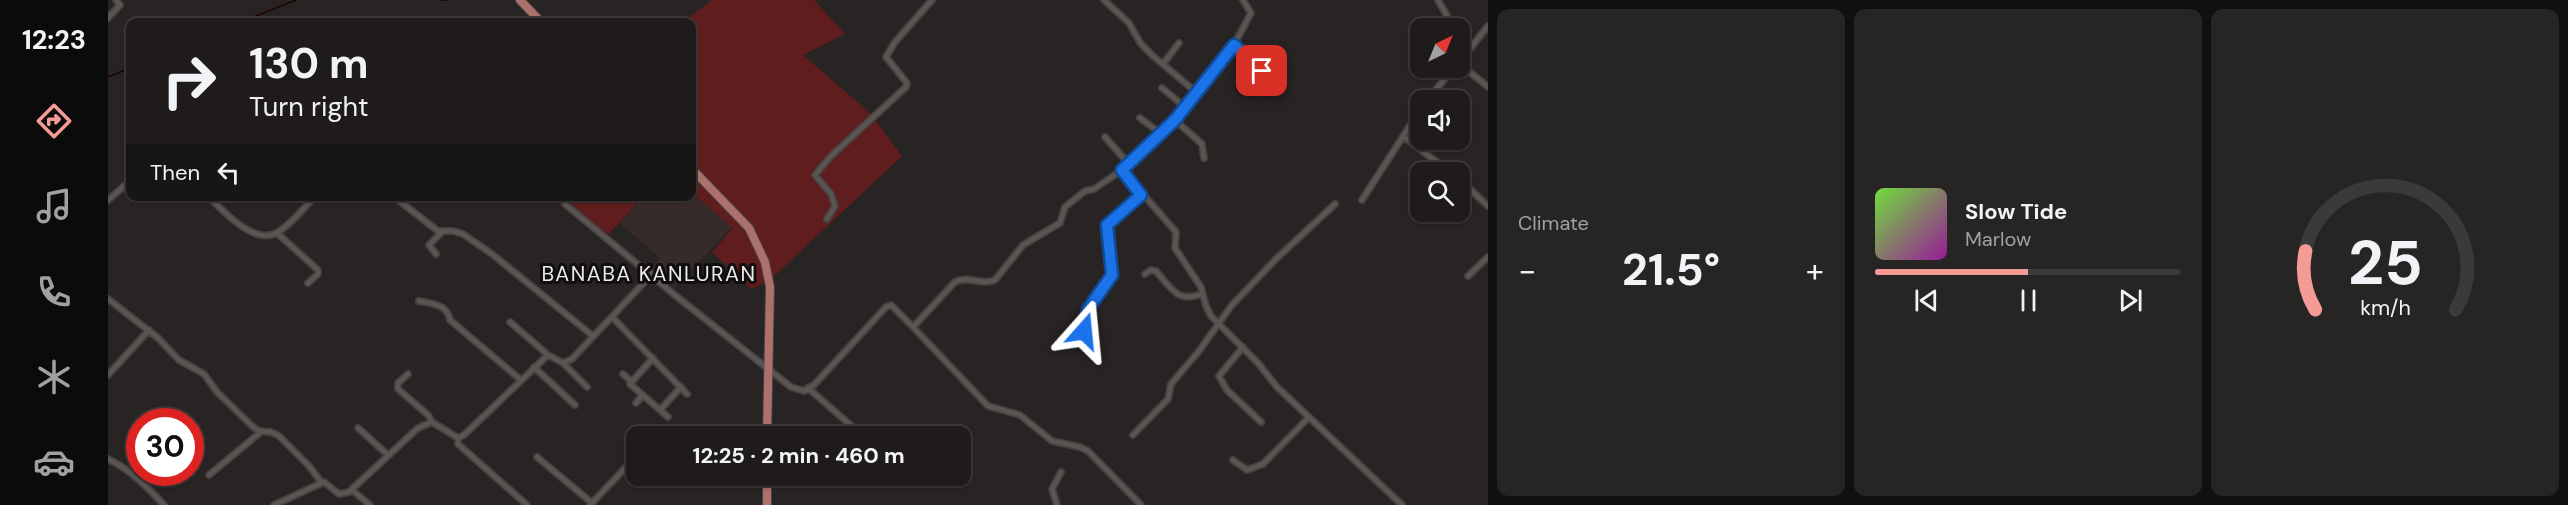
<!DOCTYPE html>
<html lang="en">
<head>
<meta charset="utf-8">
<style>
	:root { --surface:#1f1b1b; --page:#272424; --text:#f1f3f6; --muted:#a1a1a3; --line:#3c393a; --accent:#f59b96 }
	body { margin:0; font-family:"DM Sans",sans-serif; background:var(--page); color:var(--text); height:100vh; display:flex; flex-direction:column; font-size:22px; white-space:nowrap }
	* { box-sizing:border-box; margin:0 }
	p { font-size:20px; color:var(--muted) }
	.icon { flex:none; width:33px; height:33px; fill:none; stroke:currentColor; stroke-width:2; stroke-linecap:round; stroke-linejoin:round }
	.map { position:relative; flex:1; overflow:hidden }
	.panel { display:flex; flex-direction:column; gap:9px; padding:9px; background:#110f0f; width:1080px }
	.panel>* { flex:none }
	.top-card { position:absolute; left:18px; top:18px; width:570px; height:183px; border-radius:12px; box-shadow:0 2px 4px #0004,0 0 0 2px var(--line); background:#1f1b1b; color:var(--text); overflow:hidden }
	.needle { width:39px; rotate:43deg }
	.tools { position:absolute; left:1302px; top:18px; display:grid; gap:12px }
	.tools a { display:grid; place-items:center; width:60px; height:60px; border-radius:12px; background:var(--surface); box-shadow:0 2px 4px #0004,0 0 0 2px var(--line); font-size:30px }
	.speed { position:absolute; left:18px; top:408px; display:flex; gap:12px; font-size:30px; font-weight:700; text-align:center }
	.speed>* { display:grid; place-content:center; width:78px; height:78px; border-radius:50%; background:var(--surface); box-shadow:0 2px 4px #0004,0 0 0 2px var(--line); line-height:1 }
	.speed .limit { border:9px solid #d22; background:#fff; color:#111 }
	.pin { position:absolute; display:grid; place-items:center; width:51px; height:51px; color:#fff; margin:-26px; border-radius:12px; box-shadow:0 3px 9px #0006 }
	.me { position:absolute; width:66px; margin:-33px; rotate:18deg; stroke-linejoin:round; filter:drop-shadow(0 0 4px #0008) }
	.turn { display:flex; align-items:center; gap:21px; height:126px; padding:0 24px; font-size:27px }
	.turn .icon { width:78px; height:78px; stroke-width:2.5 }
	.turn b { display:block; font-size:42px; line-height:51px }
	.then { display:flex; align-items:center; height:57px; padding:0 24px; background:#0003; gap:12px; font-size:22px }
	.big { font-size:45px; font-weight:700; line-height:1.1 }
	.panel .tile { flex:1; display:flex; flex-direction:column; justify-content:center; gap:9px; min-width:0; padding:0 21px; border-radius:12px; background:var(--page) }
	.panel .dial { align-items:center; gap:0 }
	.dial svg { height:156px; overflow:visible; fill:none; stroke:var(--line); stroke-width:7; stroke-linecap:round; text-anchor:middle }
	.dial text { fill:var(--text); stroke:none }
	.song { display:flex; align-items:center; gap:18px }
	.cover { width:72px; height:72px; border-radius:9px; background:linear-gradient(135deg,hsl(100 70% 55%),hsl(300 70% 35%)) }
	.played { height:6px; border-radius:3px; background:linear-gradient(90deg,var(--accent) 50%,var(--line) 50%) }
	.keys { display:flex; justify-content:space-around; direction:ltr }
	.heat { display:flex; justify-content:space-between; align-items:center; font-size:33px; direction:ltr }
	.panel .tiles { flex:1; display:grid; gap:9px; grid-template-columns:repeat(3,1fr) }
	.trip { position:absolute; left:518px; top:426px; width:345px; height:60px; border-radius:12px; background:var(--surface); box-shadow:0 2px 4px #0004,0 0 0 2px var(--line); font-weight:700; line-height:60px; text-align:center }
	main { display:flex; flex:1; min-height:0 }
	.menu { display:flex; flex-direction:column; width:108px; justify-content:space-around; align-items:center; background:#0c0b0b; color:var(--muted) }
	.menu .icon { width:42px; height:42px }
	.menu .on { color:var(--accent) }
	.menu b { font-size:27px; color:var(--text) }
	.map>svg:first-child { display:block }
	.built { fill:#372b2a }
	.green { fill:#601d1e }
	.lines { fill:none; stroke-linecap:round; stroke-linejoin:round }
	.stream { stroke:#1d0002; stroke-width:1.5 }
	.street-casing { stroke:#474242; stroke-width:8 }
	.primary-casing { stroke:#474242; stroke-width:10 }
	.street { stroke:#5a5453; stroke-width:4.5 }
	.primary { stroke:#ac716d; stroke-width:8 }
	.route-casing { stroke:#114b97; stroke-width:15 }
	.route { stroke:#1a73e8; stroke-width:10 }
	.labels { text-anchor:middle; stroke-width:6; stroke-linejoin:round; paint-order:stroke }
	.quarter-label { font-size:21px; letter-spacing:1.5px; fill:#edeaea; stroke:#100e0e }
</style>
</head>
<body>
<main>
<nav class="menu">
<b>12:23</b>
<svg class="icon on" aria-label="directions" viewBox="0 0 24 24"><path d="M12 3l9 9-9 9-9-9zM9 14v-3h6M13 9l2 2-2 2"/></svg>
<svg class="icon" aria-label="music" viewBox="0 0 24 24"><path d="M9 18V5l10-2v13"/><circle cx="6" cy="18" r="3"/><circle cx="16" cy="16" r="3"/></svg>
<svg class="icon" aria-label="phone" viewBox="0 0 24 24"><path d="M5 4h4l2 5-3 2q2 4 5 5l2-3 5 2v4C11 20 4 13 5 4z"/></svg>
<svg class="icon" aria-label="climate" viewBox="0 0 24 24"><path d="M12 3v18M4 7l16 10M4 17L20 7"/></svg>
<svg class="icon" aria-label="car" viewBox="0 0 24 24"><path d="M5 17H2v-5l4-1 3-4h7l3 4 3 1v5h-3M9 17h6M6 11h13"/><circle cx="7" cy="17" r="2"/><circle cx="17" cy="17" r="2"/></svg>
</nav>
<div class="map">
<svg width="1380" height="505" viewBox="0 0 1380 505">
	<rect width="100%" height="100%" fill="#292424"/>
	<path class="built" d="M584,193L624,227L566,288L543,268L552,258L512,223L536,197L584,196Z"/>
	<path class="green" d="M604,0H706L737,34L695,55L761,112L794,156L662,280L643,289L604,252L625,228L584,193V22H575Z
		M460,196L535,197L499,236L458,199Z"/>
	<g class="lines">
		<path class="stream" d="M333,0H339
			M133,22L188,0
			M0,77L22,68"/>
		<defs>
			<path id="street" d="M996,0L1021,23L1033,44L1045,56L1088,92
				M1330,0L1346,28
				M0,18L12,5L8,0
				M1352,35L1364,47
				M1126,45L1168,84
				M1352,61L1380,26
				M1055,64L1071,43
				M1352,64L1380,87
				M1054,88L1077,107
				M1319,100L1346,68
				M1032,118L1052,133
				M1067,120L1094,144L1096,158
				M997,137L1021,164
				M1296,137L1342,172
				M1014,170L1067,120L1126,45L1143,13L1135,0
				M1352,180L1380,206
				M100,196C114,210 144,243 166,234C178,230 198,206 207,196
				M285,196L330,231H345L355,234L384,254L485,336
				M458,196L457,204L563,292L683,387L696,391L706,385L778,307L783,305L805,327L847,282C860,275 875,286 887,280L915,245L952,223L957,207L977,191L986,189L1014,170L1068,232L1067,248L1093,287L1098,306L1103,316L1150,363L1169,387L1294,505
				M0,200L22,181
				M1254,200L1312,110
				M719,219L727,206L723,194L707,175L723,156L798,87L799,83L778,57L787,42L824,0
				M169,233L210,270V274L200,283
				M328,254L321,245L335,231
				M1037,274L1043,270L1048,271C1064,289 1069,303 1094,294
				M1360,276L1380,257
				M0,299L50,338L71,360L96,374L109,392L144,426L151,431L163,432L171,436L201,466L214,483
				M311,301C325,304 339,304 342,320L413,380
				M504,317L579,394
				M402,322L440,355
				M805,327L880,406L912,415L944,441L972,447L980,451L1033,505
				M976,331L980,309L1004,275L999,225L1033,195
				M1135,347L1111,376L1119,390L1153,422
				M545,358L522,384L560,417
				M455,363L479,387
				M426,367L467,405
				M300,374L290,383V389L320,415L324,422
				M515,374L523,381
				M0,375L41,330
				M700,388L755,436
				M528,403L535,395
				M552,410L573,387
				M250,428L280,455
				M1025,435L1060,399L1063,384L1091,351L1124,305L1168,259L1227,204
				M350,438V444L419,505
				M429,457L484,503
				M0,459C22,469 40,488 56,505
				M1125,460L1139,470L1155,464L1201,417
				M101,475L154,431
				M244,490L262,505
				M166,505L216,482L231,494L241,492L310,428L324,422L350,438L356,435L440,355L455,363L464,359L544,274
				M482,505L522,463
				M949,505L944,489L953,472"/>
			<path id="primary" d="M412,0L433,22
				M584,169L641,228L657,262L662,287L659,436
				M659,476V505"/>
		</defs>
		<use href="#street" class="street-casing"/>
		<use href="#primary" class="primary-casing"/>
		<use href="#street" class="street"/>
		<use href="#primary" class="primary"/>
	</g>
	<g class="lines">
		<defs>
			<path id="route" d="M976,331L980,309L1004,275L999,225L1033,195L1014,170L1067,120L1126,45L1154,71"/>
		</defs>
		<use href="#route" class="route-casing"/>
		<use href="#route" class="route"/>
	</g>
	<g class="labels">
		<g class="quarter-label">
			<text x="541" y="281">BANABA KANLURAN</text>
		</g>
	</g>
</svg>
<div class="tools">
<a><svg class="needle" viewBox="-14 -14 28 28"><path d="M0-13l5 13h-10z" fill="#e53935"/><path d="M0 13l5-13h-10z" fill="#a1a1a3"/></svg></a>
<a><svg class="icon" aria-label="sound" viewBox="0 0 24 24"><path d="M4 9h4l5-4v14l-5-4H4zM17 9q2 3 0 6"/></svg></a>
<a><svg class="icon" aria-label="search" viewBox="0 0 24 24"><circle cx="10" cy="10" r="6"/><path d="M15 15l6 6"/></svg></a>
</div>
<div class="speed"><div class="limit">30</div></div>
<div class="pin" style="left:1154px;top:71px;background:#d93025"><svg class="icon" aria-label="arrive" viewBox="0 0 24 24"><path d="M6 21V4h12l-3 4 3 4H6"/></svg></div>
<svg class="me" style="left:976px;top:331px" viewBox="-20 -20 40 40"><path d="M0-17L14 15 0 8-14 15z" fill="#1a73e8" stroke="#fff" stroke-width="4"/></svg>
<div class="trip">12:25 · 2 min · 460 m</div>
<div class="top-card">
<div class="turn"><svg class="icon" aria-label="right" viewBox="0 0 24 24"><path d="M7 20v-9h11M14 6l5 5-5 5"/></svg><div><b>130 m</b>Turn right</div></div>
<div class="then">Then<svg class="icon" aria-label="left" viewBox="0 0 24 24"><path d="M17 20v-9H6M10 6l-5 5 5 5"/></svg></div>
</div>
</div>
<section class="panel">
<div class="tiles">
<div class="tile"><p>Climate</p>
<div class="heat"><a>−</a><b class="big">21.5°</b><a>+</a></div>
</div>
<div class="tile">
<div class="song"><i class="cover"></i><div><b>Slow Tide</b><p>Marlow</p></div></div>
<div class="played"></div>
<div class="keys"><svg class="icon" aria-label="previous" viewBox="0 0 24 24"><path d="M18 5L8 12l10 7zM5 5v14"/></svg><svg class="icon" aria-label="pause" viewBox="0 0 24 24"><path d="M8 5v14M16 5v14"/></svg><svg class="icon" aria-label="next" viewBox="0 0 24 24"><path d="M6 5l10 7-10 7zM19 5v14"/></svg></div>
</div>
<div class="tile dial"><svg viewBox="0 0 100 80">
<path d="M14 69A42 42 0 1 1 86 69"/>
<path d="M14 69A42 42 0 0 1 9 39" stroke="#f59b96"/>
<text x="50" y="56" font-size="32" font-weight="700">25</text>
<text x="50" y="72" font-size="11">km/h</text>
</svg></div>
</div>
</section>
</main>
</body>
</html>
